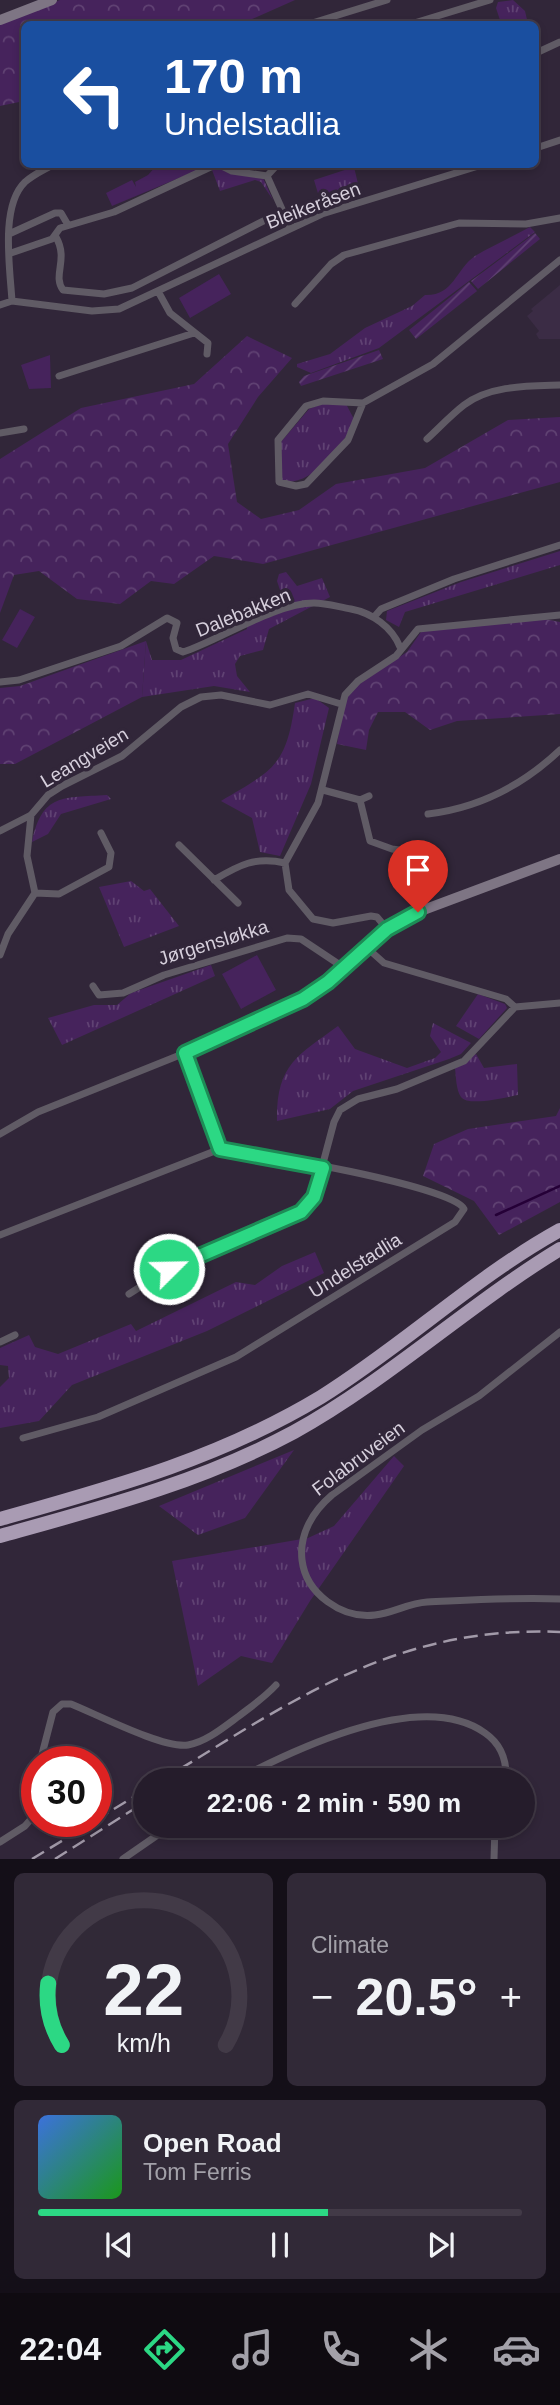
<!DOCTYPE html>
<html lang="en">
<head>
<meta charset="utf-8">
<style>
	:root { --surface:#251c2b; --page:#312937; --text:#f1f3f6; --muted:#a3a1a9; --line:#423a47; --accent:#2cd884 }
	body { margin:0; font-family:Helvetica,sans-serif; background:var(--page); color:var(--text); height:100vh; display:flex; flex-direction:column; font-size:26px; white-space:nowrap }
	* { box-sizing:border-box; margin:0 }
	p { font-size:23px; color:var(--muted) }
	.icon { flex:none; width:38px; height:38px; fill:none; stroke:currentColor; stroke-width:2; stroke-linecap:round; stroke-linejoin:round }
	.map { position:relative; height:1859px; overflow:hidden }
	.sheet { display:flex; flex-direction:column; gap:14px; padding:14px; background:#140f18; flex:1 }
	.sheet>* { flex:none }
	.top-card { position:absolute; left:21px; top:21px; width:518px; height:147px; border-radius:10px; box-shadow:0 4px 10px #0003,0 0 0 2px var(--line); background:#1a4fa0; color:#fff; overflow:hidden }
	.speed { position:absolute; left:21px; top:1746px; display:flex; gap:14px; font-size:35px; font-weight:700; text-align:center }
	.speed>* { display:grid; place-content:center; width:91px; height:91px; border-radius:50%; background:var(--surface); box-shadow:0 4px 10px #0003,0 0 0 2px var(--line); line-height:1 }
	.speed .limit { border:10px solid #d22; background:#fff; color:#111 }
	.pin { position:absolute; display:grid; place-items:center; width:60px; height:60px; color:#fff; margin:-72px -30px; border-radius:50% 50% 50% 0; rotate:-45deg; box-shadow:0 0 7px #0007 }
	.pin .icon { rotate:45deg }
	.me { position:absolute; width:77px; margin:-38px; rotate:67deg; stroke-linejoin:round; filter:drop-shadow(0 0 5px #0008) }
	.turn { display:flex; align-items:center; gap:24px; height:147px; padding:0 28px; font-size:32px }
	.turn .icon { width:91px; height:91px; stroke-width:2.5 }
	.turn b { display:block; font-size:49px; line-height:60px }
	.big { font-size:52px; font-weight:800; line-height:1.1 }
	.sheet .tile { flex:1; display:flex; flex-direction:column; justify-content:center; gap:10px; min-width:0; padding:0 24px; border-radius:10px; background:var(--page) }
	.sheet .dial { align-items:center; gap:0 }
	.dial svg { height:182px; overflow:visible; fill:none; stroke:var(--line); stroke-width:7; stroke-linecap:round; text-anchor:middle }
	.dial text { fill:var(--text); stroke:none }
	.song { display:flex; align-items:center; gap:21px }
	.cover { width:84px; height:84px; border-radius:10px; background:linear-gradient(135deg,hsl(220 70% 55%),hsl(120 70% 35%)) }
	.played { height:7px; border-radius:4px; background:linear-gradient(90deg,var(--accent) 60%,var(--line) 60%) }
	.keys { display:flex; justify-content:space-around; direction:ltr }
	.heat { display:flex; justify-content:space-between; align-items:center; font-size:38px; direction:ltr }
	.sheet .tiles { flex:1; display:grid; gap:14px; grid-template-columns:1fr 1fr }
	.tile:last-child { grid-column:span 2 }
	.trip { position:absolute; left:133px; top:1768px; width:402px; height:70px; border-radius:35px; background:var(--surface); box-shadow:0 4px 10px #0003,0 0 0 2px var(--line); font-weight:800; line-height:70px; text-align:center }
	.dock { display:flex; height:112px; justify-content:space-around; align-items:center; background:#0f0b11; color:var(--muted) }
	.dock .icon { width:49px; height:49px }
	.dock .selected { color:var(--accent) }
	.dock b { font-size:32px; color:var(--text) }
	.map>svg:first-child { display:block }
	.built { fill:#3b2c45 }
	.grass { fill:url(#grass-tufts) }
	.forest { fill:url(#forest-crowns) }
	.park { fill:#46235c }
	.garden { fill:url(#garden-furrows) }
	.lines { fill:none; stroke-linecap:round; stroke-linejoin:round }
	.stream { stroke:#250037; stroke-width:2.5 }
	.street { stroke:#605b65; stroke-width:7 }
	.secondary { stroke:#7e7584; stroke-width:10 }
	.highway { stroke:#a99bb3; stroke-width:14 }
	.rail { stroke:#a29aa9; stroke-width:2.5; stroke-dasharray:14 7; stroke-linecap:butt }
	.route-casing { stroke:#1d8c56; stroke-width:18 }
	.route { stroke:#2cd884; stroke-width:12 }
	.labels { text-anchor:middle; stroke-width:7; stroke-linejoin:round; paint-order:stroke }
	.street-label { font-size:19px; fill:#d6cfdc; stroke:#312639 }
</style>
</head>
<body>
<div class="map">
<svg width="560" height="1859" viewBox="0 0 560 1859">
	<defs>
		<pattern id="grass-tufts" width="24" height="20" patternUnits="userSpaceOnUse" patternTransform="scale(1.75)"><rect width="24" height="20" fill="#46235c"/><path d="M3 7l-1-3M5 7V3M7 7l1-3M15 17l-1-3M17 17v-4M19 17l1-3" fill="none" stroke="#604273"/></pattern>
		<pattern id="forest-crowns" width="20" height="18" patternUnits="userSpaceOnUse" patternTransform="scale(1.75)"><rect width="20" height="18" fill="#46235c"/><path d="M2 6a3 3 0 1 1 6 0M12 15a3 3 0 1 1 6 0" fill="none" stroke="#604273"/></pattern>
		<pattern id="garden-furrows" width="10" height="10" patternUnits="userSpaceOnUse" patternTransform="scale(1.75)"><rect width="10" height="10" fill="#46235c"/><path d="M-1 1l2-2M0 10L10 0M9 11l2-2" fill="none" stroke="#604273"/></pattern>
	</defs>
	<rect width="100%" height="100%" fill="#312639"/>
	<path class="built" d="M560,285V339H539L536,334L539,331L527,316L533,311L531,309Z"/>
	<path class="grass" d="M513,0L525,11L528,24H513L507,20H500L496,8L498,2Z
		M354,167L359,188L320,200L314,180Z
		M217,168L263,178L273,200L261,182L255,180L220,191L212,170Z
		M530,227L535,232L379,348L311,373L297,367V364L330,354L365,328L412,306L425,295C454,296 455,270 475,256C493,245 512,237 530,227Z
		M324,403L346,404L355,421C343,445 315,483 286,482L280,479V443L309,409Z
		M560,551V565L405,612L399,627L386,620L387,611L461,582Z
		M286,572L297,586L322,578L330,597L269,629L263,650L240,656L235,664L237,676L250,692L214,686L142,697L146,641L152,660H181L247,629L246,611L281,593L277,581L279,574Z
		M315,698L329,708L311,784L280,856L260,852L252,818L221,801C273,770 286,767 295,703Z
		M107,795L111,799L61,814L48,834L32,842C42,793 63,798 107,795Z
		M131,881L144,891L150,889L179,926L124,947L99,887Z
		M211,965L215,976L62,1045L48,1018L94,1005H117L131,993Z
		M478,994L505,1004L507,1008L479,1039L456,1026Z
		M433,1023L471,1043L461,1054L449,1059L353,1091L330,1109L277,1121C276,1065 297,1056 338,1026L355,1049L407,1068L435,1058L441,1052L430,1036Z
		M476,1054L484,1068L517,1064L518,1095C507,1097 468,1107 461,1097C456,1090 456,1076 455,1068Z
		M315,1252L324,1273L207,1331L72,1385L39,1421L0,1428V1387L9,1378L8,1366L0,1365V1348L29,1335L35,1347L58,1354L131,1324L136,1331L236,1282L255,1285L282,1266Z
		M294,1450L245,1518L198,1535L159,1506Z
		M394,1456L404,1466L310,1601L272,1663L241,1656L198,1686L172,1561L308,1538L334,1526Z"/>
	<path class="forest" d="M60,0H295L241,24H24V101L0,106V24Z
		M247,336L292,358L258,397L228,444L237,502L261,519L299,510L336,484L425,468L508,420L560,417V482L263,564L214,556L174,584L151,581L120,604L77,599L39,571L14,575L0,613V459L81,408L194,384Z
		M544,619L560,622V714L457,721L430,730L405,712H378L369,730L366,750L337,744L345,699L357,685L407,652L423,629Z
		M146,641L142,697L15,764H0V688L20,686Z
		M560,1108V1202L499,1235L474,1201L423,1176L434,1144L468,1129L556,1116Z"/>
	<path class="park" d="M157,165H194L196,171L112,206L106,193L132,180L136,187L135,182L148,175Z
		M219,274L231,294L190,318L179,298Z
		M50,355L51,388L29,389L21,365Z
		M20,609L35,617L17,648L2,640Z
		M257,955L276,990L241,1009L222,974Z"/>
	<path class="garden" d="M535,233L540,239L478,289L471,281Z
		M469,282L477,291L416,339L409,330Z
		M379,350L383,359L301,386L299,382L304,376Z"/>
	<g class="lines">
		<path class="stream" d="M496,1215L560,1186"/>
		<path class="street" d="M309,24L387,0
			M411,24L490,0
			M536,53L560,42
			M24,124V130
			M536,148L560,140
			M218,164L232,171L267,176
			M278,164L267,176L290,227
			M9,234L55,213H61L68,225
			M56,237C69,260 52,275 63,290L104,294L132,288L283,211
			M11,253L52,239L60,228L114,212L217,164
			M159,293L170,313L208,343L207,354
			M12,301C10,268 0,206 25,182C34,174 44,170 54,164
			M295,304L331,264L344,255L459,223L526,224L560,218
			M0,305L12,301L92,311L119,309L322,214L485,164
			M59,376L194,333
			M363,403L348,440L306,484L296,486L279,482L278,440L306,406L323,401L363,403L433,364L560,260
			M0,433L24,429
			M427,439C439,428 451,415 464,405C490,385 529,386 560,385
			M374,617L381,609L454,579L560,545
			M0,682L19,680L121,646L167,618L177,623L173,638L176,649L183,652C220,640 275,603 314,603C326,603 339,607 351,609C372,613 392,627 400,647
			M323,790L360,800L370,841L392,849L435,855
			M360,800L369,796
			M428,814C479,808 523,785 560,750
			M0,831L31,815L48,795L62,786L122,756L181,707L201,697L221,695L270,705L308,694L341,704
			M179,845L238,903
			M214,880C239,865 256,856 285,863
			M35,893L59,894L109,867L111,853L101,833
			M366,947L384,963L506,999L515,1007
			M0,955L8,934L35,893L27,856L31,815
			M93,986L99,995L123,993L164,975L287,938L301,939L343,967
			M0,1134L38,1112L185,1053L303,999L328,982L387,929L377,917L371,916L333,923L313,919L289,890L285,863L318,803L345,695L358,681L396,656L418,629L560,615
			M0,1235L220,1149L185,1053
			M129,1294L165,1271L301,1212L314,1197L334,1122L340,1110L358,1099L397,1089L464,1061L515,1007L560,1003
			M560,1332L479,1396L422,1430L332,1495C313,1511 299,1534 302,1560C306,1594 342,1619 375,1615C393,1613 409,1603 427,1602C471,1600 516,1597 560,1599
			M0,1342L15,1335
			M23,1438L98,1417L236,1357L455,1222L464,1209C453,1186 254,1152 220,1149
			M40,1762L53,1712L62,1704H71C96,1714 164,1749 188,1745C206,1742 224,1727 239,1716C252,1706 265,1697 276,1685
			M236,1780C297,1748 422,1688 485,1733C501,1744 507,1761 506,1780
			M0,1842L25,1826L37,1812
			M123,1859L172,1825
			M494,1859L495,1825"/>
		<path class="secondary" d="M0,20L52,0
			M387,929L418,912L560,859"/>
		<path class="highway" d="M0,1519C114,1487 218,1459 321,1397C403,1346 475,1277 560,1230
			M0,1536C101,1508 201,1482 294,1432C388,1380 468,1305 560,1249"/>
		<path class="rail" d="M162,1780C294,1700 397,1625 560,1632
			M96,1820L145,1790
			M32,1859L93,1822
			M55,1859L145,1802"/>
	</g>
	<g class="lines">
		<defs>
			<path id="route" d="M169,1269L301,1212L314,1197L323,1168L220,1149L185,1053L303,999L328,982L387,929L418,912"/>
		</defs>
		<use href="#route" class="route-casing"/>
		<use href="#route" class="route"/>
	</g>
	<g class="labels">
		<g class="street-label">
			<text transform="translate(313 205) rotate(-21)" y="7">Bleikeråsen</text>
			<text transform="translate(243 612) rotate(-22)" y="7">Dalebakken</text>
			<text transform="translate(84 757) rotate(-31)" y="7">Leangveien</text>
			<text transform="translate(213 942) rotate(-17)" y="7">Jørgensløkka</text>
			<text transform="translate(355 1265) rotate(-32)" y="7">Undelstadlia</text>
			<text transform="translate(358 1458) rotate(-37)" y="7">Folabruveien</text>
		</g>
	</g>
</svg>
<div class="speed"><div class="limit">30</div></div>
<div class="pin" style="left:418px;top:912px;background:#d93025"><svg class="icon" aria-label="arrive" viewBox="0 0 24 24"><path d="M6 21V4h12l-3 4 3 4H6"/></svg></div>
<svg class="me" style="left:169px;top:1269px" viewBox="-20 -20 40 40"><circle r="17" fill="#2cd884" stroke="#fff" stroke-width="3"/><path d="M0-11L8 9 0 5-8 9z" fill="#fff"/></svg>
<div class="trip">22:06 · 2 min · 590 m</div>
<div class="top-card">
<div class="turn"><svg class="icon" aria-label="left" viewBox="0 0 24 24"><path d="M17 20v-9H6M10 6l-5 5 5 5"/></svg><div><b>170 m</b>Undelstadlia</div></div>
</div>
</div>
<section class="sheet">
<div class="tiles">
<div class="tile dial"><svg viewBox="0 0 100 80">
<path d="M14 69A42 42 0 1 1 86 69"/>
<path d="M14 69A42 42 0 0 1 8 42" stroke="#2cd884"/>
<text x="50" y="56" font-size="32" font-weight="700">22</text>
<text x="50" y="72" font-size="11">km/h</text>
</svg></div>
<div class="tile"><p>Climate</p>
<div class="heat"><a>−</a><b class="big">20.5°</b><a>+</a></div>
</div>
<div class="tile">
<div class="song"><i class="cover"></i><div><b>Open Road</b><p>Tom Ferris</p></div></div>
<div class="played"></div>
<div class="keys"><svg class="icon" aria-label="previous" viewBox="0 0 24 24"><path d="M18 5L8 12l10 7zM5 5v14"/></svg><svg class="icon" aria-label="pause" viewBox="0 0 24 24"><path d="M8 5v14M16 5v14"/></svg><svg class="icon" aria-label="next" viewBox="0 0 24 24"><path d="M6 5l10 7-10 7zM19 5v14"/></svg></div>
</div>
</div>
</section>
<nav class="dock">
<b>22:04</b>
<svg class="icon selected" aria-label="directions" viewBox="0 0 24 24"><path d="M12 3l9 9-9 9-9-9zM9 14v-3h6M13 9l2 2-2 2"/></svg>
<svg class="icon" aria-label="music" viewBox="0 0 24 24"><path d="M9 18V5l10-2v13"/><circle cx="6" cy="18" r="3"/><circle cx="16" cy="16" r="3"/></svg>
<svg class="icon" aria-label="phone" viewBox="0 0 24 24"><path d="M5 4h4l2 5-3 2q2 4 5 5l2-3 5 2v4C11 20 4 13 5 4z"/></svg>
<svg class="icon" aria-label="climate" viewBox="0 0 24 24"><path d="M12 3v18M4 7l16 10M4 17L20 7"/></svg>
<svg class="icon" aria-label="car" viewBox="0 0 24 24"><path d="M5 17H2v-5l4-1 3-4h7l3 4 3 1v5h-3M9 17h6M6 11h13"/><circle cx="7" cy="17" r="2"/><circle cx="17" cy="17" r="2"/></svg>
</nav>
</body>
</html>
